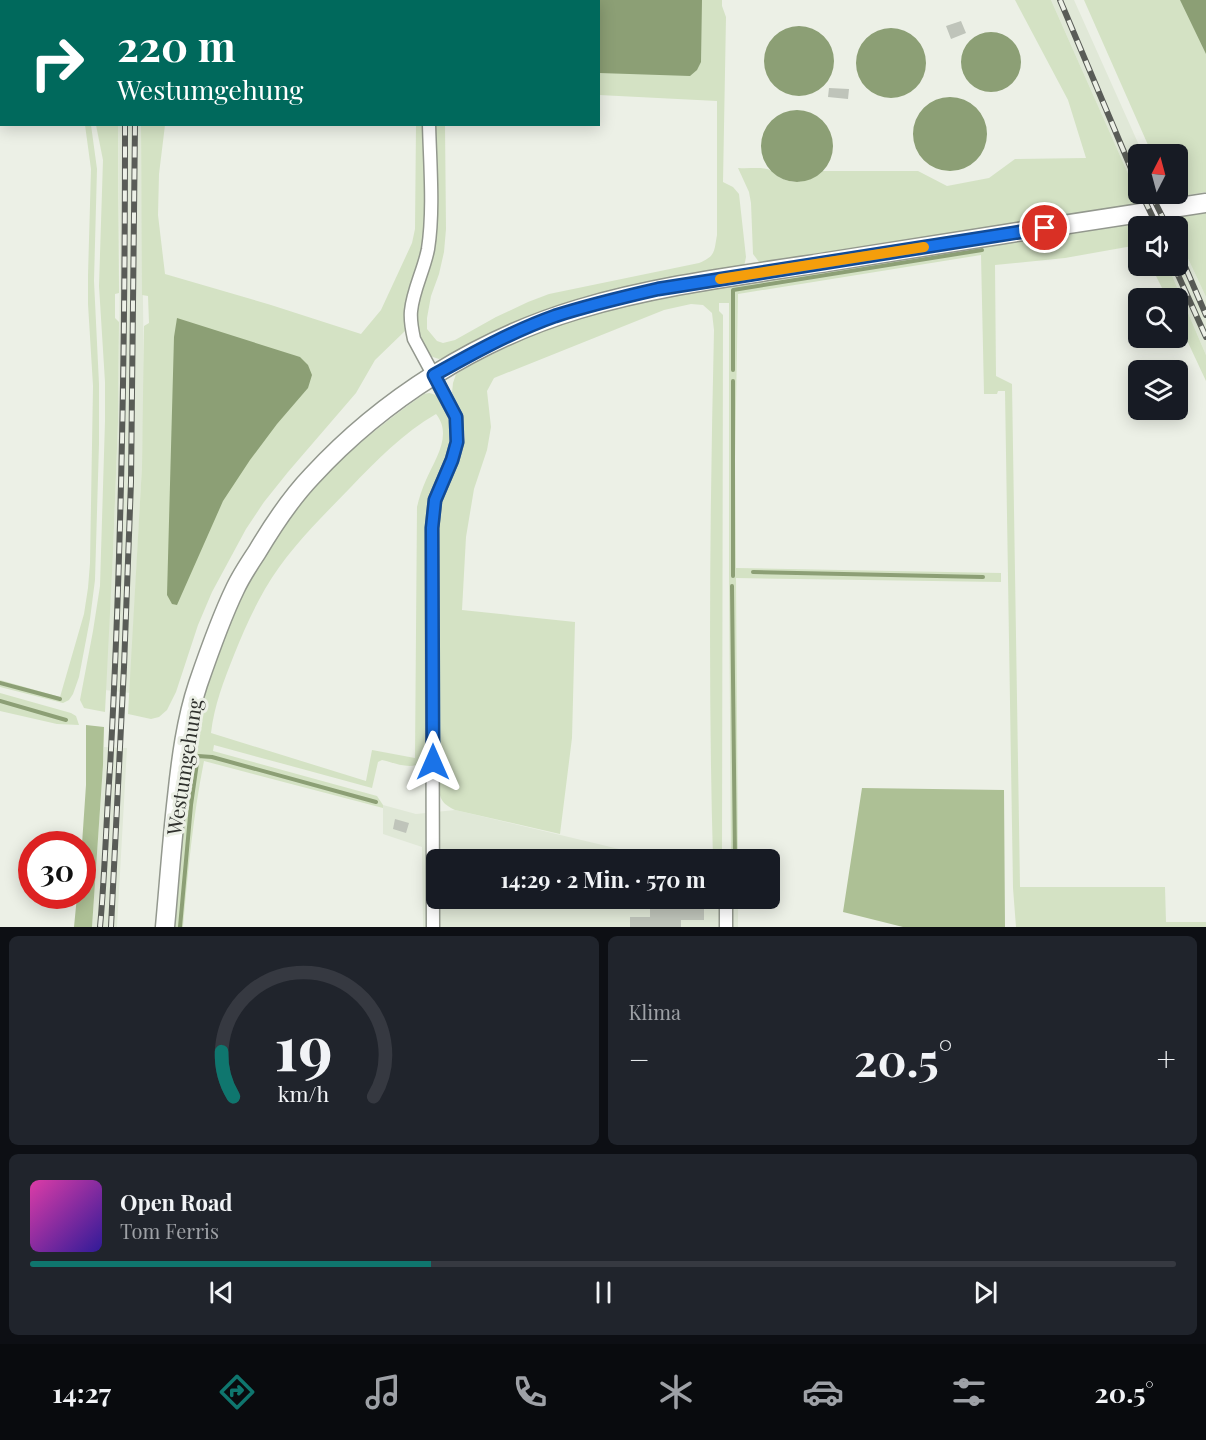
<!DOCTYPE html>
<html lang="de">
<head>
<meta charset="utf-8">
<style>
	:root { --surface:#171b24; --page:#20242c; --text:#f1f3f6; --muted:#9ea1a6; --line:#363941; --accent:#0f766e }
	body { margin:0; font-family:"Playfair Display",serif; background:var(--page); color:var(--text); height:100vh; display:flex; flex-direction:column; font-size:22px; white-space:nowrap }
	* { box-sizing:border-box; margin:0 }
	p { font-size:20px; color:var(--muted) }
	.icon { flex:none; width:33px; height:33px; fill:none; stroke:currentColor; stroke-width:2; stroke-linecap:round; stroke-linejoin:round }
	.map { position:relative; height:927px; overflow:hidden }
	.details { display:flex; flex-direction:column; gap:9px; padding:9px; background:#0d0f14; flex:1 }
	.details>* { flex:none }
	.banner { position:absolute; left:0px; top:0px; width:600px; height:126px; box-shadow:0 3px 15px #0003; background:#00695c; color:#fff; overflow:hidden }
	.needle { width:39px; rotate:6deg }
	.fabs { position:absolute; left:1128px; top:144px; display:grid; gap:12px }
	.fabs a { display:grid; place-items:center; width:60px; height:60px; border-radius:9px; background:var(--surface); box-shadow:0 3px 15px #0003; font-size:30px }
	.speed { position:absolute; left:18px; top:831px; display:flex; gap:12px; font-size:30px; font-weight:700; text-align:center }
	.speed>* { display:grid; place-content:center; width:78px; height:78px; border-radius:50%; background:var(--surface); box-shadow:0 3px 15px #0003; line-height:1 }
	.speed .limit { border:9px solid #d22; background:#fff; color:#111 }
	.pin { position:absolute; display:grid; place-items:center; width:51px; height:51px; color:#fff; margin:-26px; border:3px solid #fff; border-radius:50%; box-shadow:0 2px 6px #0007 }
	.me { position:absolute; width:66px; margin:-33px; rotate:0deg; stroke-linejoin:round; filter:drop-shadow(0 0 4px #0008) }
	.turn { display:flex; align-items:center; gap:21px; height:126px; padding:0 18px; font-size:27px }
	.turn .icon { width:78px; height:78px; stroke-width:2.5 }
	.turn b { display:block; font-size:42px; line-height:51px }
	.big { font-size:45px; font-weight:700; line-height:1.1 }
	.details .widget { flex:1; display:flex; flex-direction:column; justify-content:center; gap:9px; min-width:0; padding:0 21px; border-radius:9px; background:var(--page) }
	.details .dial { align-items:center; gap:0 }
	.dial svg { height:156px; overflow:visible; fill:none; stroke:var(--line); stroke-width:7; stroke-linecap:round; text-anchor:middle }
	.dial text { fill:var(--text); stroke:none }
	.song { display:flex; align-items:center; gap:18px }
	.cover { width:72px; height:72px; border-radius:9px; background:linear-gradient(135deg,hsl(320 70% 55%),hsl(250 70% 35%)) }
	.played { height:6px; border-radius:3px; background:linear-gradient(90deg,var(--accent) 35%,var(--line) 35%) }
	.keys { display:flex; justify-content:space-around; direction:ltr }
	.heat { display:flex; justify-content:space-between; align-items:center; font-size:33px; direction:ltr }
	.details .tiles { flex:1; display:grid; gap:9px; grid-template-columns:1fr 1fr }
	.widget:last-child { grid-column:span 2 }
	.trip { position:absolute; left:426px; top:849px; width:354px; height:60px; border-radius:9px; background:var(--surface); box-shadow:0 3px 15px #0003; font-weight:700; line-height:60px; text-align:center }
	.tab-bar { display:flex; height:96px; justify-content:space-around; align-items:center; background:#090b0e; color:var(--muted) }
	.tab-bar .icon { width:42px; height:42px }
	.tab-bar .selected { color:var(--accent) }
	.tab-bar b { font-size:27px; color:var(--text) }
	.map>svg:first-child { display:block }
	.built { fill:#e0e8d7 }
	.green { fill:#d4e2c4; fill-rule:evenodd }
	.forest { fill:#adc095 }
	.water { fill:#8c9f75 }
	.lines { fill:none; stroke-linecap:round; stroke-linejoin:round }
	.stream { stroke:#8c9f75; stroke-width:4 }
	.building { fill:#bfc4ba }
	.minor-casing { stroke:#93988e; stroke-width:15 }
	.primary-casing { stroke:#93988e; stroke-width:21 }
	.minor { stroke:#fff; stroke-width:12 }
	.primary { stroke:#fff; stroke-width:18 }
	.rail-casing { stroke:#595c57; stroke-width:6 }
	.rail { stroke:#ecf0e6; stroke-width:4; stroke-dasharray:11; stroke-linecap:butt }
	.route-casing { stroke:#114b97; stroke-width:15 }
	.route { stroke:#1a73e8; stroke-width:10 }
	.slow { stroke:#f59e0b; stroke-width:10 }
	.labels { text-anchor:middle; stroke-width:6; stroke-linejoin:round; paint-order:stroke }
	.street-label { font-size:20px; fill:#2f312d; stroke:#ecf0e6 }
</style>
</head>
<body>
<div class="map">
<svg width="1206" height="927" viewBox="0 0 1206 927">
	<rect width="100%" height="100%" fill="#ecf0e6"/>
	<path class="built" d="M1051,0H1074L1143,154H1138V194H1141H1137Z
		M118,125H141L144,391L142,466L130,693L105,690L113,553L118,422L120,269Z
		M1178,237L1206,297V355L1168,266H1178Z
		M104,747L127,748L117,927H92Z
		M383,805L416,814L455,810L661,859L436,860V898L733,899L738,905V927H423L422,847L383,834Z"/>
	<path class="green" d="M435,0H722V6L726,17L723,182L733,187L739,194L746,257L744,267L541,312L510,324L446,357L439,359L430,356C423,345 417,335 416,322C415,299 429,277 433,255C440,215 436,165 436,125H445L446,229L444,252L439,274L431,296L427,318V329L437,341L443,343L455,340L496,317L528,302L549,294L699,263C716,256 714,251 717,235V101L599,95L598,2H435Z
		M1015,0H1051L1142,205L772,263L759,262L753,254L751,203L749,192L738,168C747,169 759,167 767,169C772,170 775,175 779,177C794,186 810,181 823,171H918L947,186L989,178L1015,159L1086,158L1068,100Z
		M1084,0H1206V192L1164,199L1161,194H1178V154H1151H1152Z
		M85,125H91L97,169L94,281L99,384V444L95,580L90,619L79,677L73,694L69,700L63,703L0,687V680L60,697L84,614L88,588L90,563L93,386L88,304V275L91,169Z
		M96,125H118L119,293L115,294V318L119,322L118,422L113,553L105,712L84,708L80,700L93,631L100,586L105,421V382L99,286L103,160Z
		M141,125H165L159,174L158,215L165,274L271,305L361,334L381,310L412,243L415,229L416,125H425C425,162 428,204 423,241C420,272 401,300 405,331L375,360L356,393L288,472L264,502L246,529L212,592L198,625L176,692L167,710L159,717L151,719L128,714L142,466L144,326L149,323L148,296L142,295Z
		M1206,211V297L1178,237V226H1173L1168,216Z
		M1148,220L1151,226H1138V245L1065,258L995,265L996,376L1012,384L1020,887H1165L1166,922H1206V927H1016L1013,888L1005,391H998L997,394H984L981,255L738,294L735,460L736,568L1001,573V582L736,578L738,859H731L729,572V303H719V311L723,315L722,859H713C708,683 710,506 714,330L712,313L703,305L691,304L664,310L494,378L487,391L491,427L487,450L474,489L466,537L462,610L575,622L572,738L560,834L455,810C441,803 440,799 438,784L439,529V515L442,501L463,449L465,437L461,413L452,393L453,383L456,374L471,365L526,338L591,313L635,301L1058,233L1068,234Z
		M1151,266H1168L1206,355V381L1178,321V298H1167Z
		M429,393C436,394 439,398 443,404C463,437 445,456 433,487C430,496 428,505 427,514L428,740C427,745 427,751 426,755C420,774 395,763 382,760L378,762L372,788L214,745L213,751L377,796L383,805V808L204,761C193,816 188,871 183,927H172C180,838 184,747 213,661C225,627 241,594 260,563C269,547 277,530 288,516C326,469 374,429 424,394ZM436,414C453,435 435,459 426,480C422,489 419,498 417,507L415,758L372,750L366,781L211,733C214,706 224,680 234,655C243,632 253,610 265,589C287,551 319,520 350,488C376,461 403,433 436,414Z
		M0,693L71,713L76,716L79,725L57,724L0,711Z"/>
	<path class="forest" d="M86,725L104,727L103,765L92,927H74L77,896H82V844L86,785Z
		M862,788L1004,790L1005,927H903L843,912Z"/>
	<path class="water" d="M461,0H702L701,62L697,70L690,76L599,73L598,2H461Z
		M1180,0H1206V54Z
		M764 61a35 35 0 1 1 70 0a35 35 0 1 1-70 0Z
		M856 63a35 35 0 1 1 70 0a35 35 0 1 1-70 0Z
		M961 62a30 30 0 1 1 60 0a30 30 0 1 1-60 0Z
		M913 134a37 37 0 1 1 74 0a37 37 0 1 1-74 0Z
		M761 146a36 36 0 1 1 72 0a36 36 0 1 1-72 0Z
		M177,318L300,357L308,365L312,375L308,388L277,424L250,460L223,501L177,605L172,604L167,595L174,337Z"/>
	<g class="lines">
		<path class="stream" d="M733,370V290L982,250
			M753,572L983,577
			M733,576V381
			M732,586L735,860
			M0,683L60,699
			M0,701L66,720
			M180,927L191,805L198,756L212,757L376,802"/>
	</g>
	<path class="building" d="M961,21L966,33L951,39L946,26Z
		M829,88L849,89L848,99L828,97Z
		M395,819L409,823L406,833L393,829Z
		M650,898H678L704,906V920H681V927H630V917H650Z"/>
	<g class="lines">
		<defs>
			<path id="minor" d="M428,0V2
				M429,124C430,164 434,211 428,249C424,270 413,290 411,311C410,321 412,330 414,339L456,417L457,442L452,460L435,500L432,528L433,927
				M726,898V927"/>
			<path id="primary" d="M165,927C169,884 172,840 177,797C181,759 186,720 198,684C209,652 220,620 235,589C241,576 249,564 257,552C273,525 290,499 312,476C383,399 478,339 579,309C659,285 744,275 827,262C953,242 1080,222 1206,203"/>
		</defs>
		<use href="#minor" class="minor-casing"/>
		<use href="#primary" class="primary-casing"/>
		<use href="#minor" class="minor"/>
		<use href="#primary" class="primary"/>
		<defs>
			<path id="rail" d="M125,0V2
				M135,0V2
				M1060,0L1138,185
				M1151,194L1167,226
				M1144,199L1157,226
				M1178,250L1206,315
				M1174,266L1206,337
				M100,927C105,874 106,821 110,768C122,554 125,339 125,124
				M111,927L124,667L131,482L135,124"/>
		</defs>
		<use href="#rail" class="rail-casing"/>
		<use href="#rail" class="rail"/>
	</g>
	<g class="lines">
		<defs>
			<path id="route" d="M433,762L432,528L435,500L452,460L457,442L456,417L434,375C473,353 513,331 555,316C589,305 623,297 658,289L1045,228"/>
		</defs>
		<use href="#route" class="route-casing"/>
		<use href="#route" class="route"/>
		<path class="slow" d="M720,279L924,247"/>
	</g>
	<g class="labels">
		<g class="street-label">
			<text transform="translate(185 767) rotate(-81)" y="7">Westumgehung</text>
		</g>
	</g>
</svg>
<div class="fabs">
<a><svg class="needle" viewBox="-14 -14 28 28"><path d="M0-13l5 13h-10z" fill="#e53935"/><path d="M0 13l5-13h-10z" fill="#9ea1a6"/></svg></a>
<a><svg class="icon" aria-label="sound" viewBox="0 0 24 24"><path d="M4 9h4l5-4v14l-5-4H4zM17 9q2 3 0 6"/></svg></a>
<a><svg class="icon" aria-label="search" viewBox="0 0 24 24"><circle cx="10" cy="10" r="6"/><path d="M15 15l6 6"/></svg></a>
<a><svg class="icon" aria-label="layers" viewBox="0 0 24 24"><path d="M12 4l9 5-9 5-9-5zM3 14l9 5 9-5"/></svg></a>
</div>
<div class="speed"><div class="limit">30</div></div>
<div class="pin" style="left:1045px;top:228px;background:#d93025"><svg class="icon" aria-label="arrive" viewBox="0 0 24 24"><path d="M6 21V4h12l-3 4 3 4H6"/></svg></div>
<svg class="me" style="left:433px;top:762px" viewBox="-20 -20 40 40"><path d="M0-17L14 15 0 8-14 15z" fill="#1a73e8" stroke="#fff" stroke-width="4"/></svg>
<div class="trip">14:29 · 2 Min. · 570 m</div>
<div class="banner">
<div class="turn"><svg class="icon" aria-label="right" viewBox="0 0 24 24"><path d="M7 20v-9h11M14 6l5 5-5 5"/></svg><div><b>220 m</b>Westumgehung</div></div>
</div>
</div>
<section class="details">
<div class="tiles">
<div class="widget dial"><svg viewBox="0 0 100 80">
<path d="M14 69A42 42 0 1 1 86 69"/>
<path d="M14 69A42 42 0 0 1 8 46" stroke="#0f766e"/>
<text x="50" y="56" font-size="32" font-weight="700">19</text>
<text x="50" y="72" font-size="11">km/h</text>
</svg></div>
<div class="widget"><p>Klima</p>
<div class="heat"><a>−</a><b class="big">20.5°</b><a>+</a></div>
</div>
<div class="widget">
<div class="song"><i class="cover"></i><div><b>Open Road</b><p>Tom Ferris</p></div></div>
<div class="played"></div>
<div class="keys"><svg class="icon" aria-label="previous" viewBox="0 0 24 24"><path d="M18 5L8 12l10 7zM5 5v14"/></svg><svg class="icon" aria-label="pause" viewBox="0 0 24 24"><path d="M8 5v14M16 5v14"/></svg><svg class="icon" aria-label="next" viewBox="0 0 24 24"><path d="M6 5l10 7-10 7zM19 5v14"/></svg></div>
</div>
</div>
</section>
<nav class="tab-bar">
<b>14:27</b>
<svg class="icon selected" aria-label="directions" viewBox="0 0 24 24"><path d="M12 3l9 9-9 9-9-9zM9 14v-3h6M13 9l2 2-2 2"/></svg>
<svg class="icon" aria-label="music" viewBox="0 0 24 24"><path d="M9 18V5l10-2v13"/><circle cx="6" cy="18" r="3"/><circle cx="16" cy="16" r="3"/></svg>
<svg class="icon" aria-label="phone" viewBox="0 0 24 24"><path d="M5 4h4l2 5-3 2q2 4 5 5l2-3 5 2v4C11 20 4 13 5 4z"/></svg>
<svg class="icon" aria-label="climate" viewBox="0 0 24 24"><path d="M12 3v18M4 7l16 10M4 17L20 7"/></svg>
<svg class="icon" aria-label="car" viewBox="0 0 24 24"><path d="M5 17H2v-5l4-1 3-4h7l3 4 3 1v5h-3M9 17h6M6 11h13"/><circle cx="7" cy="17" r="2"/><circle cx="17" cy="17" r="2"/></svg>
<svg class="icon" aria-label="filters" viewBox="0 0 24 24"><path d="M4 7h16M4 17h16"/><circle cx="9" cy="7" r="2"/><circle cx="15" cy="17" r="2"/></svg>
<b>20.5°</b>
</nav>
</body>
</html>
